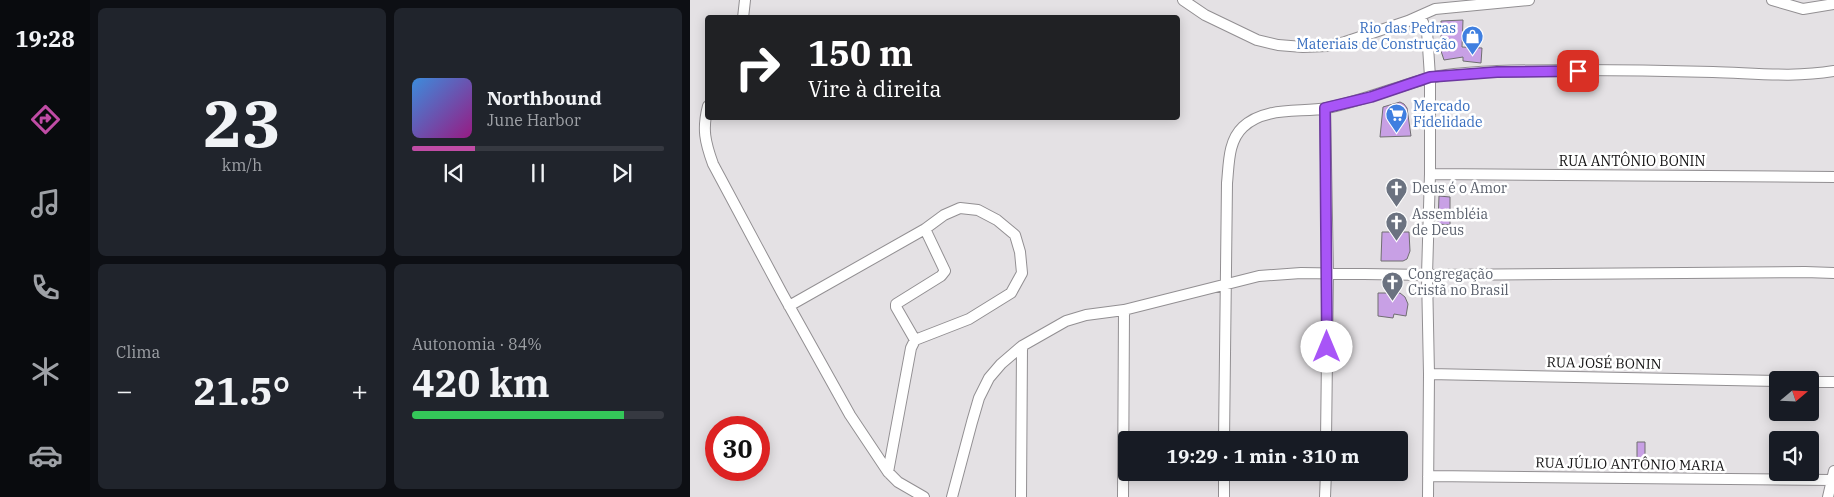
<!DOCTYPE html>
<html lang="pt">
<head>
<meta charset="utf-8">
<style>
	:root { --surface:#171b24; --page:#20242c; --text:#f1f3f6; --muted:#9ea1a6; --line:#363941; --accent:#c04ca5 }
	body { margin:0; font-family:"IBM Plex Serif",serif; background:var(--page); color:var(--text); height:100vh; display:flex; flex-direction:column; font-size:19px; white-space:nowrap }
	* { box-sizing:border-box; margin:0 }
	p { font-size:16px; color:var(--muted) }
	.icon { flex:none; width:28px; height:28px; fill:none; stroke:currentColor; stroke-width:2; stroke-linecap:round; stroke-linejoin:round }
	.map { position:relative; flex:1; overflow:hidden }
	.drawer { display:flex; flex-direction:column; gap:8px; padding:8px; background:#0d0f14; width:600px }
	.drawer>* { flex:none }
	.banner { position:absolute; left:15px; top:15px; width:475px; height:105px; border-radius:5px; box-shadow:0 2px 12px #0003; background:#202124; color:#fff; overflow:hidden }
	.needle { width:32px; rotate:71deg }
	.buttons { position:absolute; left:1079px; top:371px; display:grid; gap:10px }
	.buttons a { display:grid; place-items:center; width:50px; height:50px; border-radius:5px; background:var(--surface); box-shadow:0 2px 12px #0003; font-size:25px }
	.speed { position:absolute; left:15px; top:416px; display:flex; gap:10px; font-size:25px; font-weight:700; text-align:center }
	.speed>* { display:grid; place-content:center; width:65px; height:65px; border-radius:50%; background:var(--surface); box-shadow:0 2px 12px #0003; line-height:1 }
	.speed .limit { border:8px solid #d22; background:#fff; color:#111 }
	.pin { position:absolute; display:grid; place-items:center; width:42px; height:42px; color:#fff; margin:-21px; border-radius:10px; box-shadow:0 2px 8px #0006 }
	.me { position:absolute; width:55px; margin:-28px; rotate:0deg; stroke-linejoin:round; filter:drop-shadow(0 0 4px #0008) }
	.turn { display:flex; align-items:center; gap:18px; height:105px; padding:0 20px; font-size:22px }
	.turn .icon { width:65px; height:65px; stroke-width:2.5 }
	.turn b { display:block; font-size:35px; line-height:42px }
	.big { font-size:38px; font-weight:700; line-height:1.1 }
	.drawer .tile { flex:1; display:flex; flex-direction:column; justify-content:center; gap:8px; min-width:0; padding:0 18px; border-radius:8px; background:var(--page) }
	.drawer .dial { align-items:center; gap:0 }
	.dial b { font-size:65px; line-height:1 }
	.song { display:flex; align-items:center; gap:15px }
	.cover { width:60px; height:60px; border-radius:8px; background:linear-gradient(135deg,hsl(210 70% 55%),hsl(310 70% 35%)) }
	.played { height:5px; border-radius:2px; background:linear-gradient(90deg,var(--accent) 25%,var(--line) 25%) }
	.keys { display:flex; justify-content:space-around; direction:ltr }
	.heat { display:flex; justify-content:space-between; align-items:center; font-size:28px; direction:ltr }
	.charge { height:8px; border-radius:4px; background:linear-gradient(90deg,#34c759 84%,var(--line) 0) }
	.drawer .tiles { flex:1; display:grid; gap:8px; grid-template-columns:repeat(2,1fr) }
	.trip { position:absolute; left:428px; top:431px; width:290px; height:50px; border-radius:5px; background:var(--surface); box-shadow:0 2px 12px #0003; font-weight:700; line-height:50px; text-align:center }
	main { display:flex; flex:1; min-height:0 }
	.tabs { display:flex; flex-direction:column; width:90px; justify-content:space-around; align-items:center; background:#090b0e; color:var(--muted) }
	.tabs .icon { width:35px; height:35px }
	.tabs .active { color:var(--accent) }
	.tabs b { font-size:22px; color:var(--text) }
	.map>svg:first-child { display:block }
	.building { fill:#c8a0e5; stroke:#706e71 }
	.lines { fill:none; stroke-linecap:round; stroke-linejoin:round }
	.minor-casing { stroke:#928f92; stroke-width:12 }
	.minor { stroke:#fff; stroke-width:10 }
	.route-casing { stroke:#6d37a1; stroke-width:12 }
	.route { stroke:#a855f7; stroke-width:9 }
	.labels { text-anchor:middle; stroke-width:5; stroke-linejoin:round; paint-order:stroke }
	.shop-label { font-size:14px; fill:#366cbe; stroke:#fff; text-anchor:end }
	.street-label { font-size:14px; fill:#121112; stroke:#fff }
	.worship-label { font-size:14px; fill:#5b616d; stroke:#fff; text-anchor:start }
</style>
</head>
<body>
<main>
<nav class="tabs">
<b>19:28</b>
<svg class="icon active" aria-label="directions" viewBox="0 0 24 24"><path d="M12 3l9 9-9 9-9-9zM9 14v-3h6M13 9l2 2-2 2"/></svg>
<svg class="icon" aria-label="music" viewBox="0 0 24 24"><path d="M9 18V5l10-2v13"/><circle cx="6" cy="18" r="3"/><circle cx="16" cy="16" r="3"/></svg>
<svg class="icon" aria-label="phone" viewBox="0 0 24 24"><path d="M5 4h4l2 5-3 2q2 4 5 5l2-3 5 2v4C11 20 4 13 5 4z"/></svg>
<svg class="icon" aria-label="climate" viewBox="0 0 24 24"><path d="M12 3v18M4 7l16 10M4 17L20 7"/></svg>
<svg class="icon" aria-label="car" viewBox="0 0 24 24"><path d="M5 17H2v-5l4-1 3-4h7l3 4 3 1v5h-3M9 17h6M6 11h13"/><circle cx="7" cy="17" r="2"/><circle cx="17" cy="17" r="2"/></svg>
</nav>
<section class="drawer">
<div class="tiles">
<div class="tile dial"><b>23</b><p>km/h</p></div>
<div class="tile">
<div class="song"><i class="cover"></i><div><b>Northbound</b><p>June Harbor</p></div></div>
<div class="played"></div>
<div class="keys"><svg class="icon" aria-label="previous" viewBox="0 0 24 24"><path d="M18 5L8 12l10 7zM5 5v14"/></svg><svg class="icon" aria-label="pause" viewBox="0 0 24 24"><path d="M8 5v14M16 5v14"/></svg><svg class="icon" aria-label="next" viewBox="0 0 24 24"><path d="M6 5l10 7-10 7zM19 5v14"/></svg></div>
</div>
<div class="tile"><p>Clima</p>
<div class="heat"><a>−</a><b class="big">21.5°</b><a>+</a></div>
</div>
<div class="tile"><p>Autonomia · 84%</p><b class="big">420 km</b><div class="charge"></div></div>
</div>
</section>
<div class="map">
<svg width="1144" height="497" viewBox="0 0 1144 497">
	<rect width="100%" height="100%" fill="#e4e1e4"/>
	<path class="building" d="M773,20L772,47L792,48L791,63L773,61V57L754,60L751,51V21Z
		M710,102L714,104L717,108L721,136L690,137L693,107Z
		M749,196L760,197V225L748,224Z
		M692,232H719L720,251L717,259L713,261H691Z
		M688,293H710L715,297L718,304L716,316L704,314L703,318L688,316Z
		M947,442H955V469H947Z"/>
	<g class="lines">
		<defs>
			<path id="minor" d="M493,0L515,15L567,40L588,45L613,47L637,46L655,42L718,21L745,9L839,0
				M1082,0L1113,9L1144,4
				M730,16L737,31L740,77V174L737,275L739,374L738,497
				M53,18L55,0
				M18,106C12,129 15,142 23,164L92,293L160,415L198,472L208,482L234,497
				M635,108L638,273L636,440
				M740,174L1144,177
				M99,306L235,229L254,215L270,208L288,210L307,220L325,235L330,252L332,273L321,293L279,319L225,340
				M739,374L1088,381
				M1120,382H1144
				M534,440L537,183C539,164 538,141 553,127C575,106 610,113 637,108C672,101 705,87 739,78C759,73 786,72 807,71C879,69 951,70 1023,72C1063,73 1104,78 1144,71
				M198,472L221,348L225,340L206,307V304L251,276L255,271L235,229
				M738,476L1142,480
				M262,497L282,422L289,398L299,378L311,364L332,346L376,321L396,315L434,310L569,276L611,273L737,275L1115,272L1144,273
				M331,497L332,346
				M433,497L434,310
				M534,497V472
				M635,497L636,472
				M1138,497L1144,471"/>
		</defs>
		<use href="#minor" class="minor-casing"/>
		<use href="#minor" class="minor"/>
	</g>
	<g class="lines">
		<defs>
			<path id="route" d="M637,347L635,108L681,97L740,77L807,72L888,71"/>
		</defs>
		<use href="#route" class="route-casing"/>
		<use href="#route" class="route"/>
	</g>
	<defs>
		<symbol id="shop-pin" viewBox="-11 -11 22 30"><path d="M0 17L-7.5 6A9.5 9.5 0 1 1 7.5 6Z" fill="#3f7fe0" stroke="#fff"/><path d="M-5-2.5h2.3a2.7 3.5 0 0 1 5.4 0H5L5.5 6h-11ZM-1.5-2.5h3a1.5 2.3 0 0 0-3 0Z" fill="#fff"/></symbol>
		<symbol id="supermarket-pin" viewBox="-11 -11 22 30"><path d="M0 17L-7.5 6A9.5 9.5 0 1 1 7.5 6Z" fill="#3f7fe0" stroke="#fff"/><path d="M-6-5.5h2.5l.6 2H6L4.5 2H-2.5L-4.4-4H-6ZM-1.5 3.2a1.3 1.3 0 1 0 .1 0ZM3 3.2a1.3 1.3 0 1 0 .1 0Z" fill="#fff"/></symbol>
		<symbol id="church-pin" viewBox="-11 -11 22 30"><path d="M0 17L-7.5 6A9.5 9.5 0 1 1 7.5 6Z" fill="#6b7280" stroke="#fff"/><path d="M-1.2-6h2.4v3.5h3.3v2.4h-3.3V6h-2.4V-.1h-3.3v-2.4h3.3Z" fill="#fff"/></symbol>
	</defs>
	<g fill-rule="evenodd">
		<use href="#shop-pin" x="770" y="24" width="25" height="34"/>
		<use href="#supermarket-pin" x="694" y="102" width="25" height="34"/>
		<use href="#church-pin" x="694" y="176" width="25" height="34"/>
		<use href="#church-pin" x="694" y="210" width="25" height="34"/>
		<use href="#church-pin" x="690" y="270" width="25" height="34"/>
	</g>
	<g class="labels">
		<g class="shop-label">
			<text x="766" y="33">Rio das Pedras<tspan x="766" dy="16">Materiais de Construção</tspan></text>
			<text x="723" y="111" text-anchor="start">Mercado<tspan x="723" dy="16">Fidelidade</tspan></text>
		</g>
		<g class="street-label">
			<text x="942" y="166">RUA ANTÔNIO BONIN</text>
			<text transform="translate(914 363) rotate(1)" y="5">RUA JOSÉ BONIN</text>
			<text transform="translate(940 464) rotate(1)" y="5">RUA JÚLIO ANTÔNIO MARIA</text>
		</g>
		<g class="worship-label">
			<text x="722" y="193">Deus é o Amor</text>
			<text x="722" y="219">Assembléia<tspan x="722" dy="16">de Deus</tspan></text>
			<text x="718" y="279">Congregação<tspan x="718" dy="16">Cristã no Brasil</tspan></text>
		</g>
	</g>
</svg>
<div class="buttons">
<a><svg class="needle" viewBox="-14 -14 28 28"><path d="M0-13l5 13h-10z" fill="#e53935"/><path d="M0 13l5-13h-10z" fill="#9ea1a6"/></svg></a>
<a><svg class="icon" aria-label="sound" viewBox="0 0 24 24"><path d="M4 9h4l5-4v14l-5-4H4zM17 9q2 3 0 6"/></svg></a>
</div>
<div class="speed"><div class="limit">30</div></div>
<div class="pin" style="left:888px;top:71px;background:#d93025"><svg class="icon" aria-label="arrive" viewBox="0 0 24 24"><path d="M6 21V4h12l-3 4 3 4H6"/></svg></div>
<svg class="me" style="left:637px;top:347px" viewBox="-20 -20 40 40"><circle r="19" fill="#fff"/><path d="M0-13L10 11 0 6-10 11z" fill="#a855f7"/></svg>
<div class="trip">19:29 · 1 min · 310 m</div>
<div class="banner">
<div class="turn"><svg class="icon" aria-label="right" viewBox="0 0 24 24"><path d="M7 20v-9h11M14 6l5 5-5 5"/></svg><div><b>150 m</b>Vire à direita</div></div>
</div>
</div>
</main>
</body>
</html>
